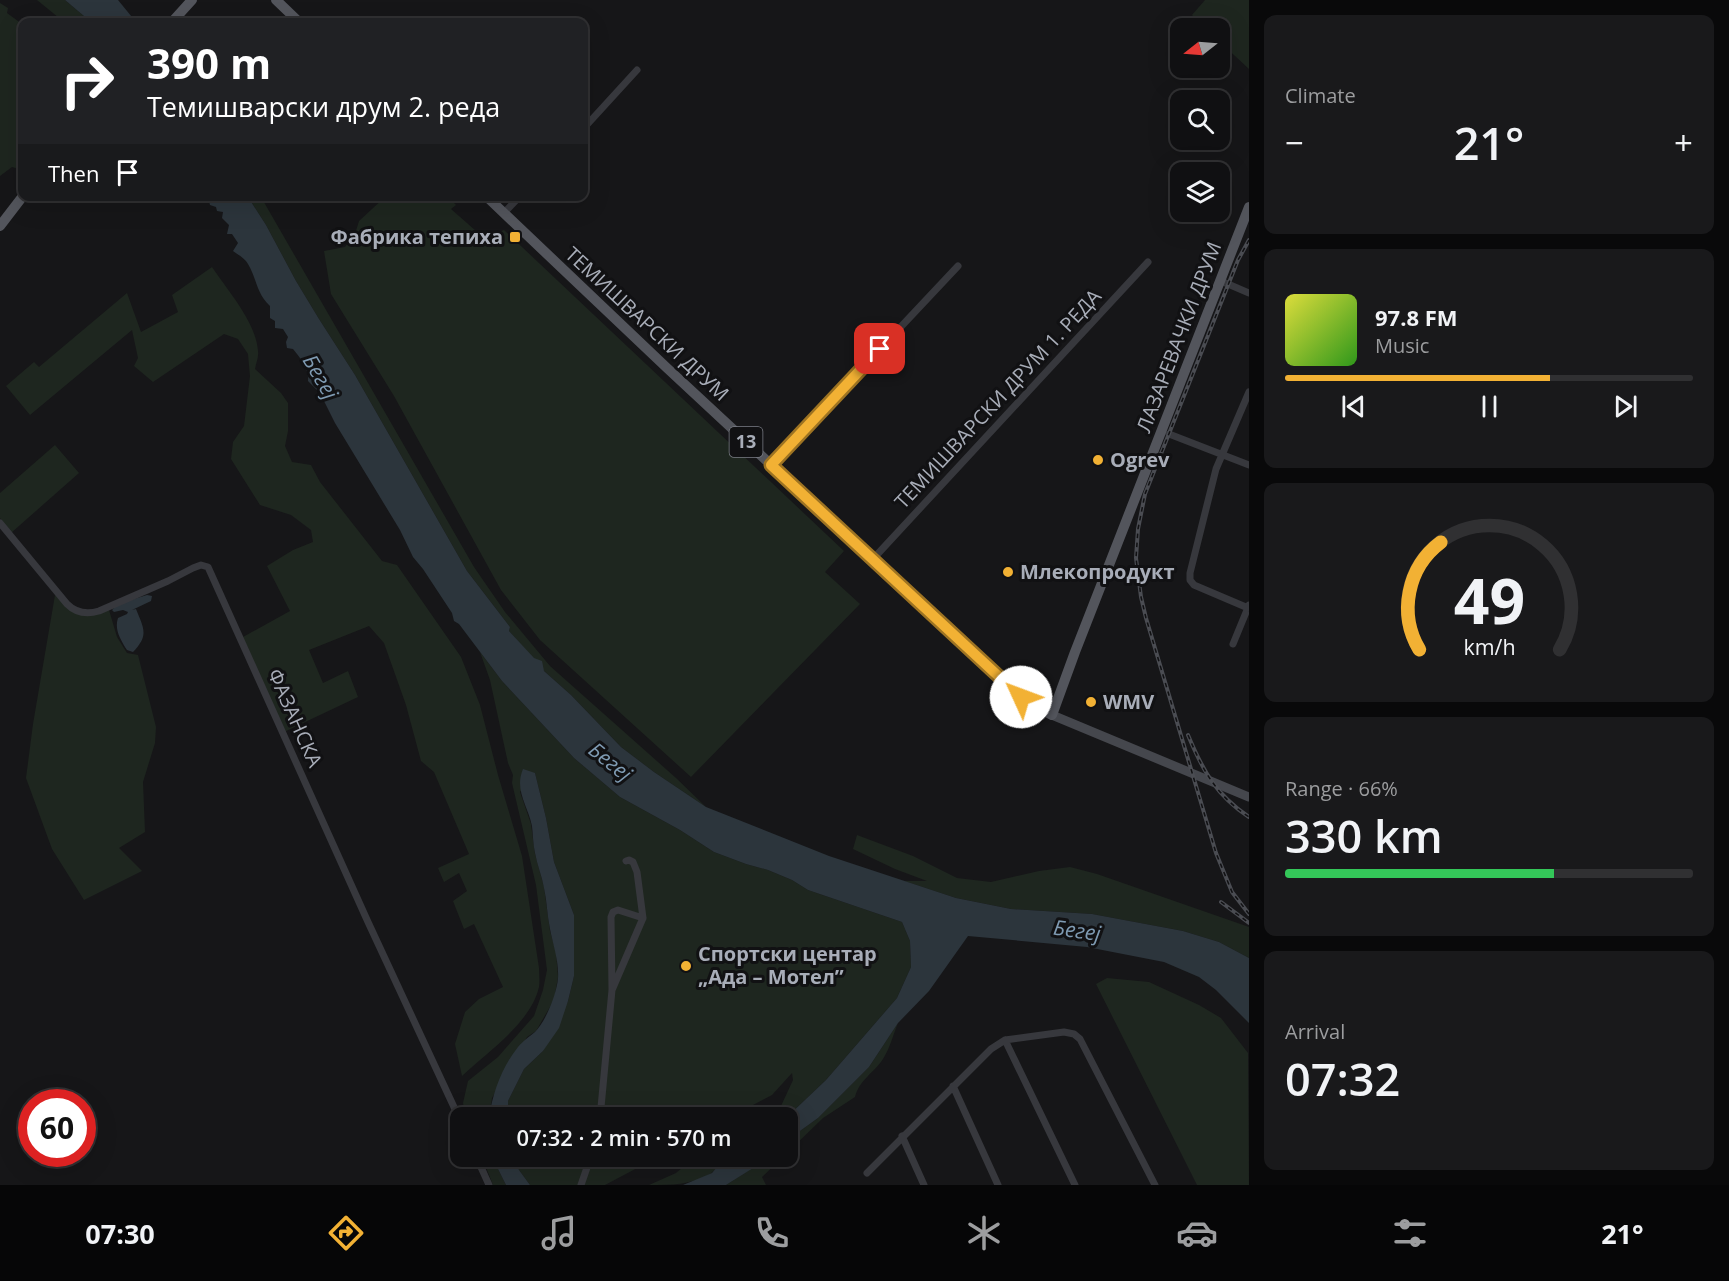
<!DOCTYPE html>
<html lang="en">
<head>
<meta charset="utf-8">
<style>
	:root { --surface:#101012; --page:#19191b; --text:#f1f3f6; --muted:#9c9d9f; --line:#303032; --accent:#f2b134 }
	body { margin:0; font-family:"Open Sans",sans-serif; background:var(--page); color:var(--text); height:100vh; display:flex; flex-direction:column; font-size:22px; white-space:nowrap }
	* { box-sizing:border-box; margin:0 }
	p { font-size:20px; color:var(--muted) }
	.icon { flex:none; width:33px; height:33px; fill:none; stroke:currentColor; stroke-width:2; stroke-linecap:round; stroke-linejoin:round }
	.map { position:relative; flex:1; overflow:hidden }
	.side { display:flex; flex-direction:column; gap:15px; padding:15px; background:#09090a; width:480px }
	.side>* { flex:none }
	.banner { position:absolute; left:18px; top:18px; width:570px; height:183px; border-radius:12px; box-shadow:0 6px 24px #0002,0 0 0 2px var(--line); background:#202124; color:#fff; overflow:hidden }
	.needle { width:39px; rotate:253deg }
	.tools { position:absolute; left:1170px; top:18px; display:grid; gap:12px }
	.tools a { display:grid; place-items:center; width:60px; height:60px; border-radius:12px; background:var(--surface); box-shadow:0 6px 24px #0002,0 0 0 2px var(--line); font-size:30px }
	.speed { position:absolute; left:18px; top:1089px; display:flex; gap:12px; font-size:30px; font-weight:700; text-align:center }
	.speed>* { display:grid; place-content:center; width:78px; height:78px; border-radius:50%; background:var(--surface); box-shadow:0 6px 24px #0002,0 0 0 2px var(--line); line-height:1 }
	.speed .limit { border:9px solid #d22; background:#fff; color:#111 }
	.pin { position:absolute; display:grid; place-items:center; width:51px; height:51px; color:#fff; margin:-26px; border-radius:12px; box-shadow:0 3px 9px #0006 }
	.me { position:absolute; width:66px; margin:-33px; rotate:313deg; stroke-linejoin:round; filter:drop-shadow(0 0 4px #0008) }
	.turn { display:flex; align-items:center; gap:21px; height:126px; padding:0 30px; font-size:27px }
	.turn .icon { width:78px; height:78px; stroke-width:2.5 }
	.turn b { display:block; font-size:42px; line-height:51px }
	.then { display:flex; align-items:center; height:57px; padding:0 30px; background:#0003; gap:12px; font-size:22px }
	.big { font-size:45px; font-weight:600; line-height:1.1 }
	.side .tile { flex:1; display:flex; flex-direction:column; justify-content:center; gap:9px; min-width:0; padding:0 21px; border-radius:12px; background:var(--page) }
	.side .dial { align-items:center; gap:0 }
	.dial svg { height:156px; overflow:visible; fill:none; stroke:var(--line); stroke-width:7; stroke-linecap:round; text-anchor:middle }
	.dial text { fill:var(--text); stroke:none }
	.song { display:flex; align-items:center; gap:18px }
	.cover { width:72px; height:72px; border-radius:9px; background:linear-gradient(135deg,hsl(60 70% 55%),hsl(110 70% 35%)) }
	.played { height:6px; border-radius:3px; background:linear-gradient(90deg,var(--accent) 65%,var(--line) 65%) }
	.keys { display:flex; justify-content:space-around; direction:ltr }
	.heat { display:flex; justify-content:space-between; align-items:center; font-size:33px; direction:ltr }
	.charge { height:9px; border-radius:4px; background:linear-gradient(90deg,#34c759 66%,var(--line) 0) }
	.trip { position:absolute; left:450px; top:1107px; width:348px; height:60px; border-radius:12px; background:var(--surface); box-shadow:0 6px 24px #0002,0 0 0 2px var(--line); font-weight:600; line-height:60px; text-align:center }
	.dock { display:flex; height:96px; justify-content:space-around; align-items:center; background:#060607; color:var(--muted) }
	.dock .icon { width:42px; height:42px }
	.dock .current { color:var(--accent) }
	.dock b { font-size:27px; color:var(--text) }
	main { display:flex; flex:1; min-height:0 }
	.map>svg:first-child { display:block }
	.green { fill:#1e261f }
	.water { fill:#2c353c }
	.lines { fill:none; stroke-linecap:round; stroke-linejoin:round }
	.street { stroke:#37383d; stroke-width:7 }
	.secondary { stroke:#45474d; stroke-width:9 }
	.primary { stroke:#53555c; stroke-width:10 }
	.rail-casing { stroke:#4a4c52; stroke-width:4 }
	.rail { stroke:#111113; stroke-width:1.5; stroke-dasharray:4.5; stroke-linecap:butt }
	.route-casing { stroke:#9d7322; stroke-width:15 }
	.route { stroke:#f2b134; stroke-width:10 }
	.poi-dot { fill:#f2b134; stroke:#111113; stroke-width:2 }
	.labels { text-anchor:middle; stroke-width:6; stroke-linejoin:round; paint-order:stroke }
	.shield { fill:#111113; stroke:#7b7e86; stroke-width:1.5 }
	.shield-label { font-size:18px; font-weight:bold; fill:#a8adb8 }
	.poi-label { font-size:20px; font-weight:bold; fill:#a8adb8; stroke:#111113; text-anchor:start }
	.street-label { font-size:20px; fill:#a8adb8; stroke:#111113 }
	.water-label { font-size:21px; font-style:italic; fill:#7f9bb3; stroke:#111113 }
</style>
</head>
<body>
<main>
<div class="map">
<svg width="1249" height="1185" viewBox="0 0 1249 1185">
	<rect width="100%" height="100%" fill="#161618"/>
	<path class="green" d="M37,0H65L91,22H64Z
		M1205,0H1249V69L1220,42V28H1206L1192,15Z
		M0,3L8,8L7,13L22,24V164L19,169L12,167L0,176Z
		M248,197H261L474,567L505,612L550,666L676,778L706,807L654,772L621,747L571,695L544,671L509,631L510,627L467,571L355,375L319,319L296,281L266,225Z
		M385,197H448L456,205L451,209L484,238L504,230L844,551L825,572L860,604L691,777L540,640L501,590L394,396L331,294L324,251L345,247L355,234L359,221Z
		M212,267C228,291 256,322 258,351C259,357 256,363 255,369L281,393L288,403V431L285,446L292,462L311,465L320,482L382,561L397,565L461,657L480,705L498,775L522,856L539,968C539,974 540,981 539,987C531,1023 487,1052 462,1076L455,1044L465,1012L479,999L503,987L474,924L464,929L453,901L467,891L459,873L444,882L438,868L469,854L434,772L421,761L406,705L384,643L369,626L309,650L323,683L348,671L358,697L284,732L243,637L290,611L267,566L293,550L313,542L311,530L291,515L260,505L231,459L233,442L244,426L250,376L248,354L238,339L224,334L153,382L134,366L138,358L132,330L30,415L6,386L34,362L39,367L127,293L141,332L178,312L172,295Z
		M55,445L79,473L11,533L0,518V493Z
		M55,595C76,616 81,616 109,610L117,637L127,653L138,655L156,727L155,743L143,782L145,832L119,848L142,871L84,900L52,849L26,778L33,724Z
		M480,652L502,681L574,758L620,797L680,830L714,852L746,864L768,870L792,880L808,890L902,922L910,941L911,967L897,998L826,1080L787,1117H754L781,1106L793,1080L792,1073L772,1095L730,1117H508V1101L524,1069L543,1051L568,1001L574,976V915L554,862L546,818L535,773L520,792L531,824L535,854L544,887L550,931L556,952L558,977L554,1000L536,1031L527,1037L492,1098L489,1117H466L463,1103L468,1081L498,1057L534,1016L543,990L547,970L536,885L512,783L513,775L508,763L490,680Z
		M857,835L913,856L957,878L991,882L1039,871L1070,867L1097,874L1249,927V958L1219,942L1183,931L1092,914L1011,909L956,898L904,881H927L895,869L853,849Z
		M1107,978L1149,982L1199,1005L1221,1018L1248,1053L1249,1185H1197L1096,984Z
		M898,1023C893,1035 890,1048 883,1059C873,1074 860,1079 855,1097L823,1118L788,1152V1146L800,1131L818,1118L869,1067Z
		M482,1157H493L495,1163L506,1185H493Z
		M513,1157H658L605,1185H530L519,1170Z
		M695,1157H728C722,1161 717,1169 710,1174C691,1185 671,1185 649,1185L676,1173Z
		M770,1157H783L762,1177L766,1185H726Z"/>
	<path class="water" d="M65,0H118L136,22H91Z
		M208,197H248L266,225L296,281L319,319L355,375L467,571L510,627L509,631L534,658L542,661L544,671L571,695L621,747L654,772L706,807L829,856L956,898L1011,909L1092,914L1183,931L1219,942L1249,958V1023L1216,990L1199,977L1164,962L1087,947L968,936L929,991L898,1023L869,1067L818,1118L800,1131L788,1146L787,1117L826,1080L897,998L911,967L910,941L902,922L808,890L792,880L768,870L746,864L714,852L680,830L620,797L574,758L502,681L459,624L454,621L452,613L423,569L413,557L400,530L335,423L320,393L308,381C309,368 301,359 293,349L287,348L286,342L288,337L283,329L275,328V321L270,318V306C256,293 257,279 248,264C245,258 238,255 233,251L238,243L232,234H227L229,225L222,218L223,212L217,211L216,207L210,205Z
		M147,595L152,596L151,601L132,610L136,609C144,629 149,635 133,652L127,650C121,640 114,630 118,618L127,614L128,612L123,610L114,612L112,610L118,604Z
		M523,769L535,773L546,818L554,862L574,915V976L568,1001L559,1028L543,1051L524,1069L508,1101V1117H489C493,1092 502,1067 518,1047C524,1040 529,1037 535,1032C546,1021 557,993 558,978C559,961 553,945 550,929C547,915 547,901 544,888C542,876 537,865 535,853C533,844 533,835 532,826C528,806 514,790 523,769Z
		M493,1157H513L519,1170L530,1185H506L495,1163Z
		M728,1157H771L726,1185H683L712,1173L721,1162Z"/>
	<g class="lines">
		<path class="street" d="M584,128L637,70
			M504,213L520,196
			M1221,281L1249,293
			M1169,434L1249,465
			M771,465L958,266
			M0,523L67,604C76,613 86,615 99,611L168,581L193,568L201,565L208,567L368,922L460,1120
			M873,559L1148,262
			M1248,608L1194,585L1190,580V573L1216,469L1249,392
			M1233,644L1249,605
			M626,861L629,860L633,862L637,872L643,918
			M1005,1040L1075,1185
			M953,1086L998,1185
			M600,1118L612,990L611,917L613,912L618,910L643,918L612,990
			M902,1136L924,1185
			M476,1156L489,1185
			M867,1173L991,1049L1005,1040L1064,1032L1074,1034L1080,1039L1155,1185
			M581,1185L591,1156"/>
		<path class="secondary" d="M1052,715L1249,797"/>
		<path class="primary" d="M276,0L299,22
			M172,22L192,0
			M486,196L667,368L1021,697L1035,706L1052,715L1075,652L1249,207
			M0,226L23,196"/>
		<defs>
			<path id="rail" d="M1249,240L1238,260L1145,494L1138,529L1136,558L1141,597L1146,618L1216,853L1232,892L1249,914
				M1188,735C1203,771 1216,795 1249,817
				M1221,902L1249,923"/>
		</defs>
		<use href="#rail" class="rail-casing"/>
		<use href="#rail" class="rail"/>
	</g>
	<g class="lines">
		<defs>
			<path id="route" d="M880,349L771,465L1021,697"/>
		</defs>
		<use href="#route" class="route-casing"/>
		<use href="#route" class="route"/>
	</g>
	<g class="poi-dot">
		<rect x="509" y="231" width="12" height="12" rx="3"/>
		<circle cx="1098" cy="460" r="6"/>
		<circle cx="1008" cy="572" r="6"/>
		<circle cx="1091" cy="702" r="6"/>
		<circle cx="686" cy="966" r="6"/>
	</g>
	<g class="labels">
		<rect class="shield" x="729.5" y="427" width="33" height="30" rx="4.5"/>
		<g class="shield-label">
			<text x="746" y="448">13</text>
		</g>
		<g class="poi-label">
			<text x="503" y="244" text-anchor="end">Фабрика тепиха</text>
			<text x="1110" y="467">Ogrev</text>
			<text x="1020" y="579">Млекопродукт</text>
			<text x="1103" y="709">WMV</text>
			<text x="698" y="961">Спортски центар<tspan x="698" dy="23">„Ада – Мотел”</tspan></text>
		</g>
		<g class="street-label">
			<text transform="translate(647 324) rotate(43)" y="7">ТЕМИШВАРСКИ ДРУМ</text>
			<text transform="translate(1179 337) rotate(-69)" y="7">ЛАЗАРЕВАЧКИ ДРУМ</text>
			<text transform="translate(998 399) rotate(-47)" y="7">ТЕМИШВАРСКИ ДРУМ 1. РЕДА</text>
			<text transform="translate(295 718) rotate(66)" y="7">ФАЗАНСКА</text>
		</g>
		<g class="water-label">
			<text transform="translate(320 377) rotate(60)" y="7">Бегеј</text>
			<text transform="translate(610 762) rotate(39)" y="7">Бегеј</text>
			<text transform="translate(1077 931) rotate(8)" y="7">Бегеј</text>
		</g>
	</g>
</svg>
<div class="tools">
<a><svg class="needle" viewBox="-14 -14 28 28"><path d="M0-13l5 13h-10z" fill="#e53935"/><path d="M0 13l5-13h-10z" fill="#9c9d9f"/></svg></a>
<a><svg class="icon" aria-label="search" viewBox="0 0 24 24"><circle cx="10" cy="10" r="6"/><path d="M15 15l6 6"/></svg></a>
<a><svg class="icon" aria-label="layers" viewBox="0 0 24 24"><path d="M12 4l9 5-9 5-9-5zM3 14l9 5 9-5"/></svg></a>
</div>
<div class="speed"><div class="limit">60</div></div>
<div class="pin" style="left:880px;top:349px;background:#d93025"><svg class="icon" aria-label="arrive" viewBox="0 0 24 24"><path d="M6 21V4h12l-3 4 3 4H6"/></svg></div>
<svg class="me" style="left:1021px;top:697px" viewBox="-20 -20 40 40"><circle r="19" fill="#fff"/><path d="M0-13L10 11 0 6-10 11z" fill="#f2b134"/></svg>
<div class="trip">07:32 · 2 min · 570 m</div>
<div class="banner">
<div class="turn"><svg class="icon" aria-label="right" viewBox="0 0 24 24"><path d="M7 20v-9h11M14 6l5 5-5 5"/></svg><div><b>390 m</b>Темишварски друм 2. реда</div></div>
<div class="then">Then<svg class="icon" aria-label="arrive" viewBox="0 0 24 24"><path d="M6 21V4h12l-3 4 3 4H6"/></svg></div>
</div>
</div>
<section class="side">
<div class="tile"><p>Climate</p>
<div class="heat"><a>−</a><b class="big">21°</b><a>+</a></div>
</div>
<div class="tile">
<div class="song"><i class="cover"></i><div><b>97.8 FM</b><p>Music</p></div></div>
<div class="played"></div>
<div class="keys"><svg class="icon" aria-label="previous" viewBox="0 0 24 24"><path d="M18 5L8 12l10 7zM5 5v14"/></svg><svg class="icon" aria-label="pause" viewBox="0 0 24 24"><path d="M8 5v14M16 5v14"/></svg><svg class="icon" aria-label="next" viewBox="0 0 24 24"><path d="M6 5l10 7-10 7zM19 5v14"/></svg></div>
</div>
<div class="tile dial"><svg viewBox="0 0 100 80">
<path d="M14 69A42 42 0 1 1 86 69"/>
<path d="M14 69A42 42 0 0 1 25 14" stroke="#f2b134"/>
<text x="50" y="56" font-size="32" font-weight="700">49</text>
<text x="50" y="72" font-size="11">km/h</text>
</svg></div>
<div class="tile"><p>Range · 66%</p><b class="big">330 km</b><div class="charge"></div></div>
<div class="tile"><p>Arrival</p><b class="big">07:32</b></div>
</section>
</main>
<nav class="dock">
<b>07:30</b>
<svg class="icon current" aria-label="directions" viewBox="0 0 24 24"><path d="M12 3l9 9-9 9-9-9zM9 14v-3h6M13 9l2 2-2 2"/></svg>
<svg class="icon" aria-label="music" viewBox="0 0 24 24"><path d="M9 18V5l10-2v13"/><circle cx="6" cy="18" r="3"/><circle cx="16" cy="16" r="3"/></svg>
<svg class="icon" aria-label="phone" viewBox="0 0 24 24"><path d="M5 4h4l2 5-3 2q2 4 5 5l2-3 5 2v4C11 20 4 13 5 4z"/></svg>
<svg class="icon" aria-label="climate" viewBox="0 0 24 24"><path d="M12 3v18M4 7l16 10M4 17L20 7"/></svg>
<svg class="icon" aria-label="car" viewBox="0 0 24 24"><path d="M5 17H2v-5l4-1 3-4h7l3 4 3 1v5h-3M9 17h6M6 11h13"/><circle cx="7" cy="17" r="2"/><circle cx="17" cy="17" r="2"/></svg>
<svg class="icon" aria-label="filters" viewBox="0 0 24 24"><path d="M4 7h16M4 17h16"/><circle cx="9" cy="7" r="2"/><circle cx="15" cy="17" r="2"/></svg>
<b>21°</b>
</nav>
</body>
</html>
